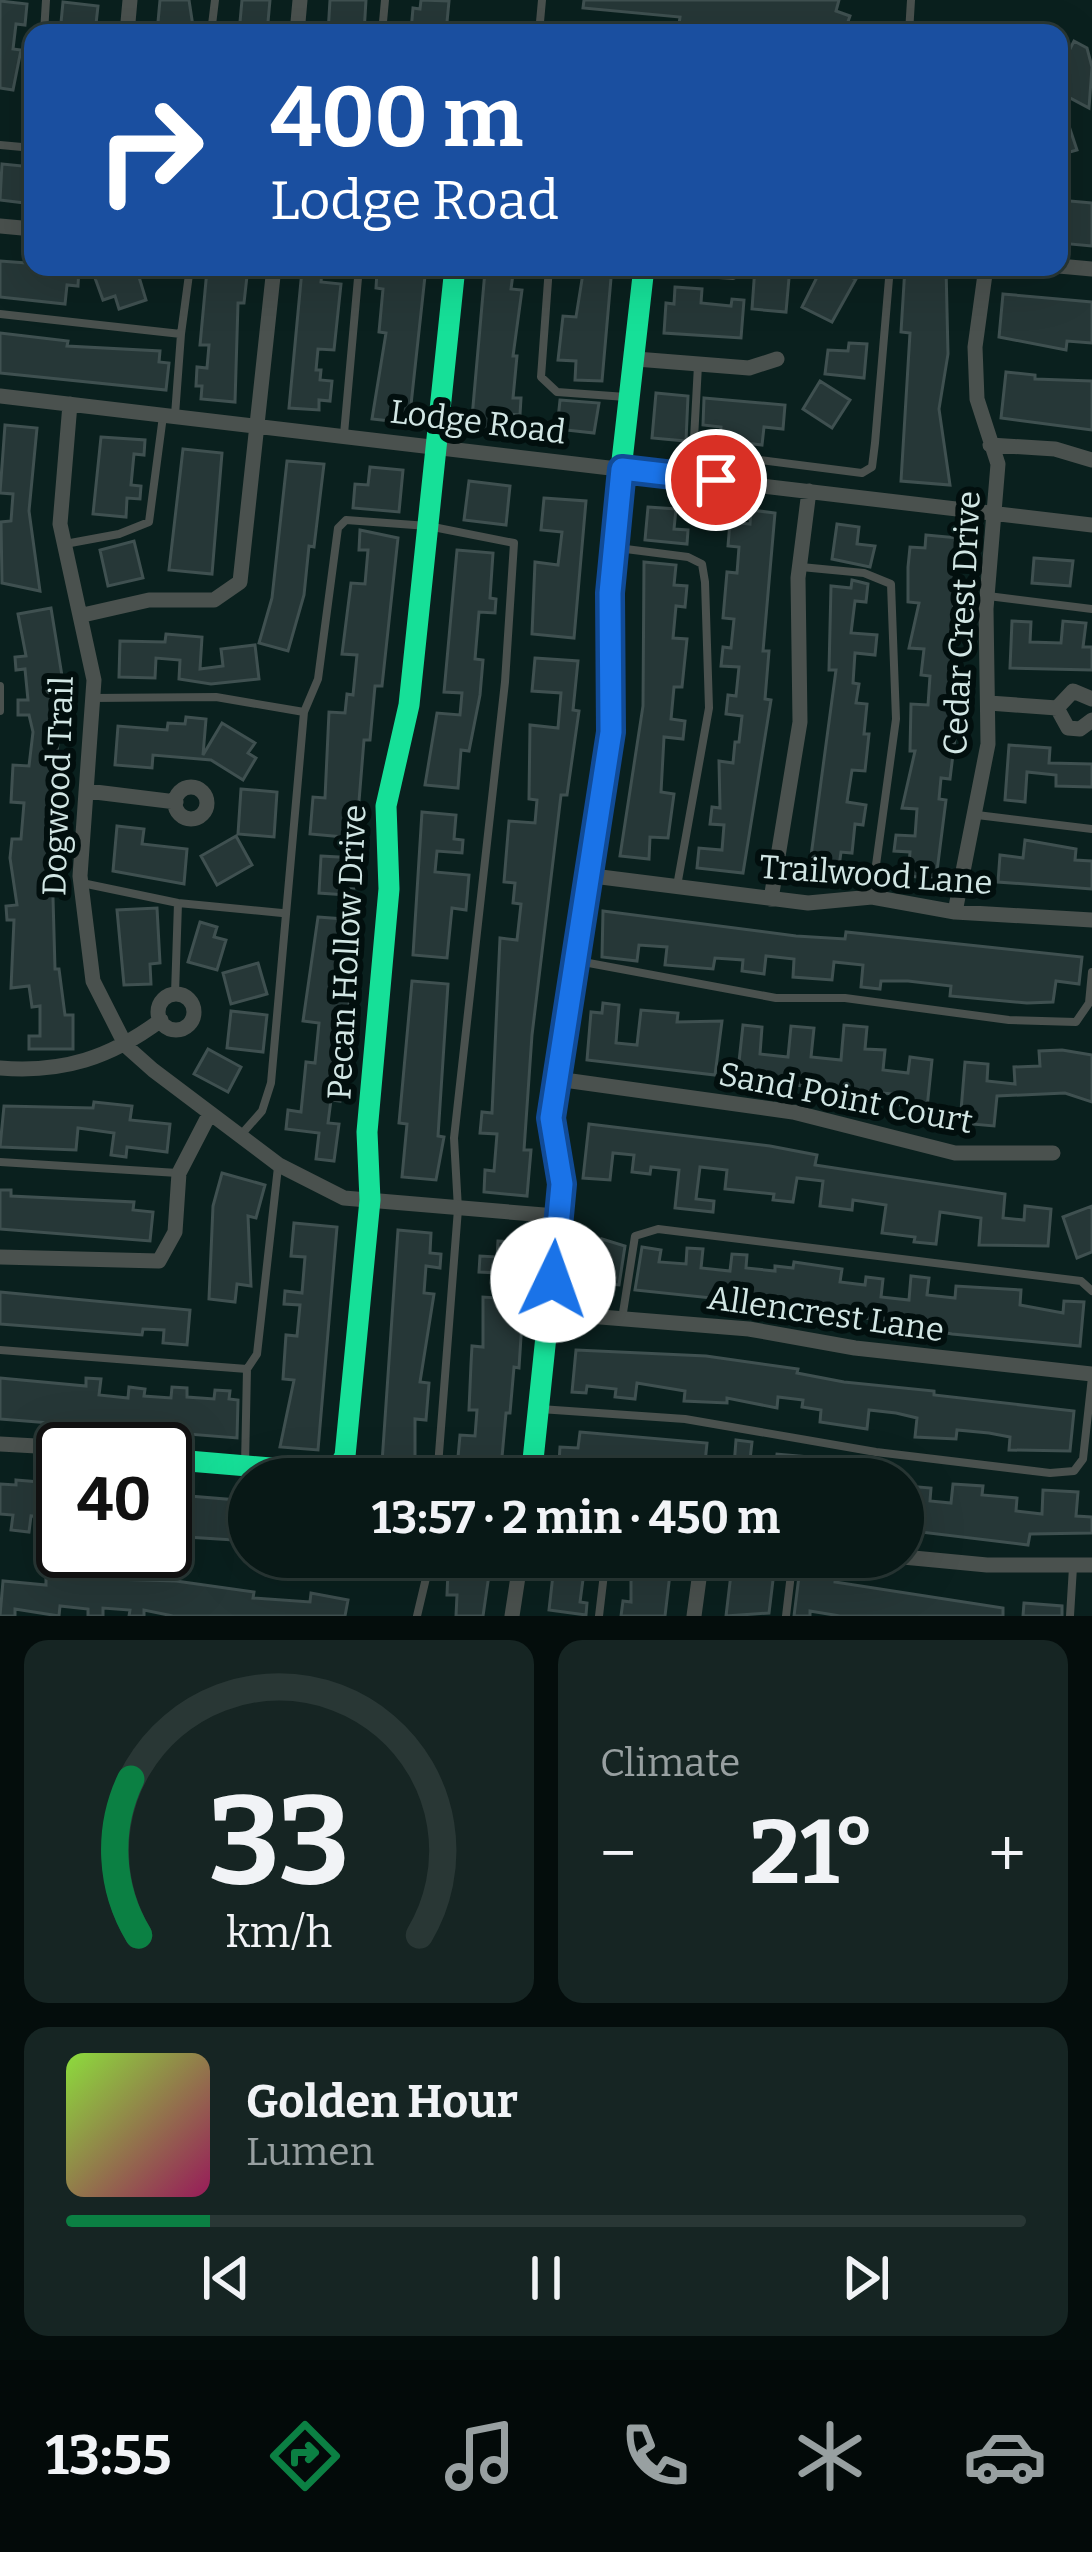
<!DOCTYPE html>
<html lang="en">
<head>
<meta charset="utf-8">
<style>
	:root { --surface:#081816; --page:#162523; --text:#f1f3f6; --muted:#98a0a1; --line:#293735; --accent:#0b8043 }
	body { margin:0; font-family:Bitter,serif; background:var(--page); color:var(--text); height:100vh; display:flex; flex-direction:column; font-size:45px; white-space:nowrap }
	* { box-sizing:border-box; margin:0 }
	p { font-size:39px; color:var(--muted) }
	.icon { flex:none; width:66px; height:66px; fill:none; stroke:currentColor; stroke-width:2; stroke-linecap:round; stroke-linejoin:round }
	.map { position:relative; height:1616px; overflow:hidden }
	.sheet { display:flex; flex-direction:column; gap:24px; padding:24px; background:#040d0c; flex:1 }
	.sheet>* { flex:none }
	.hud { position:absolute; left:24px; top:24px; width:1044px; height:252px; border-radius:24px; box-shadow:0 12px 48px #0002,0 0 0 3px var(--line); background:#1a4fa0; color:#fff; overflow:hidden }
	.speed { position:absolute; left:36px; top:1422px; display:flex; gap:24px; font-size:60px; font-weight:700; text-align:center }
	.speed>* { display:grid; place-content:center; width:156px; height:156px; border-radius:50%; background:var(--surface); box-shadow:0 12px 48px #0002,0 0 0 3px var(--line); line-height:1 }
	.speed .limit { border:6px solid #111; border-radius:18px; background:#fff; color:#111 }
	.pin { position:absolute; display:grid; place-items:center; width:102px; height:102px; color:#fff; margin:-51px; border:6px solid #fff; border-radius:50%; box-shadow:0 3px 12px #0007 }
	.me { position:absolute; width:132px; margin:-66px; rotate:3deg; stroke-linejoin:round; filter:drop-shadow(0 0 9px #0008) }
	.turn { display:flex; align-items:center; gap:42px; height:252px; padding:0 48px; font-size:54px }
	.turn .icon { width:156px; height:156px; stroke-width:2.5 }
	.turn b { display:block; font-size:84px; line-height:102px }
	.big { font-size:90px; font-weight:700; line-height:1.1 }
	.sheet .widget { flex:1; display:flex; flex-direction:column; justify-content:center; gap:18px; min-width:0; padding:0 42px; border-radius:24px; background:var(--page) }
	.sheet .dial { align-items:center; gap:0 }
	.dial svg { height:312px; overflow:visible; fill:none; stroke:var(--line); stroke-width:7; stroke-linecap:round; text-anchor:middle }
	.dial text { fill:var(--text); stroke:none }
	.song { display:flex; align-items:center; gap:36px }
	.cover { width:144px; height:144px; border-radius:18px; background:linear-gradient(135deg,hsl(90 70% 55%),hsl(330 70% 35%)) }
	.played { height:12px; border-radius:6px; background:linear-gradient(90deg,var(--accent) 15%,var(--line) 15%) }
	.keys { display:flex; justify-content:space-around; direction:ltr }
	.heat { display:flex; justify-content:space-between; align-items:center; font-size:66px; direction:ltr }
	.sheet .tiles { flex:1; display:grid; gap:24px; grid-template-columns:1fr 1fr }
	.widget:last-child { grid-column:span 2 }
	.trip { position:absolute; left:228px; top:1458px; width:696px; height:120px; border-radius:60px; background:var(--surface); box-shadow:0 12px 48px #0002,0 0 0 3px var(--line); font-weight:700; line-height:120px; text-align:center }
	.menu { display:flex; height:192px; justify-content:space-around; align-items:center; background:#030a09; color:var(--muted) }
	.menu .icon { width:84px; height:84px }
	.menu .selected { color:var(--accent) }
	.menu b { font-size:54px; color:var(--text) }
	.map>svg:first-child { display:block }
	.building { fill:#263737; stroke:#3f5050; stroke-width:3 }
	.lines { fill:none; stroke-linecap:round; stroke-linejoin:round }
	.lane { stroke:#4a514e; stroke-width:8 }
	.street { stroke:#4a514e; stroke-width:15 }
	.fast { stroke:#16e098; stroke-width:21 }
	.route-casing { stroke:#114b97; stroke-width:30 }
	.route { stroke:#1a73e8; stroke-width:21 }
	.labels { text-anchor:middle; stroke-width:12; stroke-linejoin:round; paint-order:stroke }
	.street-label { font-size:33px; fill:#d2e6e4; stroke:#020f0e }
</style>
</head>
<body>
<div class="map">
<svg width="1092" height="1616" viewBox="0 0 1092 1616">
	<rect width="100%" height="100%" fill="#0a201e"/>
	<path class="building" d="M160,0H189L194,33H157Z
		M242,0H270L267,33H239Z
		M330,0H366L364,33H328Z
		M421,0L449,1L446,33L411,31L413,8L420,9Z
		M584,0H839L836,11L850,16L844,33H721V29L679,24L680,17L583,8Z
		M0,1L27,4L25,25L16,24L13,49L21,50L13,90L0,88Z
		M63,2L98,6L95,33H60Z
		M1074,41L1087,48L1092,67L1089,108L1059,92V58L1066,57Z
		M1059,96L1077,150L1059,155Z
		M2,164L33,167V204L0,200Z
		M1059,200L1092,203V246L1059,243Z
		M0,261L79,267L78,286L67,285L65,304L0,297Z
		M136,267L146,300L119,309L115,296L103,300L95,278Z
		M248,267L244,303H238L235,402L201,399L202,386H196L197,367L207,368L209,345H200L207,270Z
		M389,267H426L409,423L372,419L386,333L379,332L383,289L376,288L377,272L389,273Z
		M584,267H612L602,381L575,380L576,361L558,360L563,316L576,317Z
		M755,267H790L786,312L752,309Z
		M822,267L856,279L832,322L802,307Z
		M905,267H946L948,354L939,409L950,485L901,481L910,333L901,332Z
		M302,270L322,272L321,282L341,284L334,350L318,349L316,370H321L320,380L332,381L330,401L319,400V410L289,408Z
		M485,271L513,274L511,289L522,290L513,356H517L513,398H521L520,415L507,414L506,432L471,429Z
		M675,287L702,289L701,303L731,306L732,299L744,300L741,338L664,333L666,303L674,304Z
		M1003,294L1092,302V343L1067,341L1066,350L999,337Z
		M0,333L68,341L67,346L160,351L159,362L169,363L166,390L0,373Z
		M849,343L867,344L864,378L825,374L828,350L848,351Z
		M1006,372L1035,375V379L1092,381V430L1001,418Z
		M820,381L850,400L832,428L803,409Z
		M656,393L688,396L686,441L652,438Z
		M704,398L785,405L783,429L764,427L762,445L720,440L721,427L703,425Z
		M560,400L599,403L594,433L557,429Z
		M5,425L37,428L29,511L40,591L2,583L1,522L11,521L13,494L0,493Z
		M101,437L145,440L144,455L134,454L131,485L141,486L140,499L127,498L126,517L93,514Z
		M183,449L222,453L212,574L169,570Z
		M287,461L324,464L314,547L309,546L304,595L288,651L259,643L272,598Z
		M370,467L403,470L399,512L353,508L355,484L368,485Z
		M469,481L510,486L506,525L464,520Z
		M544,498L586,501L574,638L532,634L535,562L558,565L562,532L541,530Z
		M648,507L676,509L674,529L688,530L687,544L645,540Z
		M751,510L775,513L763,651H769L765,699L771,700L743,873L697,868L699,848L722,850L724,825L710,824L712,807L720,808L719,761L733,763L735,742H739L742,716L726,714L728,695L736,696L739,667L721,666L723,647L731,648L734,619L723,618L727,572L737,573L739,547L728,546L730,522L750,524Z
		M837,524L859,527L857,544L875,546L870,567L832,559Z
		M360,530L398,538L382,686H375L370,740H364L356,838L310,834L313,797L325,798L329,712L345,713L347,694L353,695L357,655L342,654L351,583L365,584L368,550H359Z
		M926,535L959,538L951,638H956L951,688H958L955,738L950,779L941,778L939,799L946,800L936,879L908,876L910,852L894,851L896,835L915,836L917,809L902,808L915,751H910L911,704L928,705L930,676L921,675L924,649L909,648L919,603L908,602V567L910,547L925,548Z
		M134,541L143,578L108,586L100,550Z
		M457,550L493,553L490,598L496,599L495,613L479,612L475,659L483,660L480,695L469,751L461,750L458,788L425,785L437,713L460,715L462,693L444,692Z
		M1034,558L1073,561L1070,586L1032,583Z
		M644,562L676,565L674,585L687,586L685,607L676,606L673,638L687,639L682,687H674L671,719L685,721L683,739L664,737L661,792L674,794L668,838L650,837L649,859L620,856L643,706Z
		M852,580L868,584L866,602L855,601L851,633L877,635L875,655L855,653L853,683L859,684L856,703L867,704L864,734H869L865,771L852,770L847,802L866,805L863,825L855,824L852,853L841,852L838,874L809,871L836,670H829L831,586L851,588Z
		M51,608L63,682L51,827L55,969H59L65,1015H73V1049H29V1036H40V1006L32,1007L29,986L11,988L14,920H7L6,906L17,905L10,858L12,839H21L24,803L11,802L13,765L29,766L33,732L29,715H18V700H28L25,669L16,670L15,657L26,656L18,614Z
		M1012,621L1031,622L1030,642L1061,643L1063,621L1086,623L1083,647H1092V670L1010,668Z
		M166,634L202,637L200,669L223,666L221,649L255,645L259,679L211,684L179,679L180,660L156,658L155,678L119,677L120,641L165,642Z
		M535,658L578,661L573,710L579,711L567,795H561L532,1035L524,1150H531L527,1196L484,1192L485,1170L494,1171L497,1134L480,1133L482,1112L492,1113L500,938L517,940L521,904L513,903L515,883L504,882L509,821L535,823L537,800L529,799L530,725L558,728L561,693L532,691Z
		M186,717L206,719L203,755L222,723L255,743L248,753L256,758L243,780L211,760L153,755L152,768L115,765L118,726L167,730L168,723L185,724Z
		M1009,745L1050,748L1049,763L1092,764V787L1056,786V775L1027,772L1025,802L1005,800Z
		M241,789L277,792L274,837L238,834Z
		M422,812L456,815L454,839L463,840L462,853L437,851L435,872L469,875L466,910L452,908L447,958L413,955Z
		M117,826L144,829L142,844L187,849L184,884L113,871Z
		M236,836L252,865L217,885L201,856Z
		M1025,840L1076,849L1075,860L1092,861V889L998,882L1000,855L1023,858Z
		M321,856L356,858L354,888L346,887V895L319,893Z
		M157,908L160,963L150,964L151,984L124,985L117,910Z
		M603,911L796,936L845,939L846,932L1082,957L1079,984L1056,981L1053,1002L1027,1003L950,996L951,986L908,981H881L880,989L861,987L863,965L834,962L832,980L793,977L794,959L766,956L764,974L742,971L743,960L715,958L713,969L665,965L667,947L639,945L637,961L602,957Z
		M318,917L357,920L340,1101L331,1100L328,1123L339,1124L334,1161L316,1159L319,1133L286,1129L288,1110L301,1112L306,1062L315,1063L319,1023L303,1021Z
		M200,922L217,927L214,937L226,940L217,970L188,962Z
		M258,963L267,994L231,1004L223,973Z
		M412,981L448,984L438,1136L444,1137L436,1180L402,1177L407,1124L399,1123Z
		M603,1003L619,1005L616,1043L637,1045L641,1010L678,1013L677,1022L722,1021L715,1075L587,1060L591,1012L602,1013Z
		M231,1011L267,1015L263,1052L227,1048Z
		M743,1025L762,1027L760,1054L788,1057L791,1026L814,1028L811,1057L841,1060L844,1025L867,1027L865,1049L885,1050L883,1070L908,1073L910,1057L932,1060L927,1108L893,1104L894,1094L737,1080Z
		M208,1049L241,1067L228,1092L194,1074Z
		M1062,1050L1092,1055V1102L1065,1093L997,1096L994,1126L960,1123L965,1062L988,1064L987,1081L1015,1084L1014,1067L1040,1066L1039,1051Z
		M94,1102L132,1106L130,1120L170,1124L167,1152L127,1147L126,1157L111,1155L114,1133L78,1128L76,1150L0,1147L4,1106L93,1108Z
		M589,1124L770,1146L817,1155L815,1165L1005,1194L1003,1218L1024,1220L1025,1206L1051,1209L1048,1246L979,1245L981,1218L940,1212L936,1244L914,1242L915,1237L882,1233L886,1205L853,1200L852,1210L820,1206L823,1181L797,1178L793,1202L773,1200L774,1194L725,1189L727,1170L700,1167L696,1199L714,1201L713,1212L675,1208L679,1170L651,1167L650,1174L632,1172L634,1155L613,1153L610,1180L583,1178Z
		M222,1173L265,1185L256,1218L248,1216L251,1286L237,1284L235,1302L209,1299L213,1206Z
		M0,1190H11V1196L134,1202L133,1210L153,1212L150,1241L0,1229Z
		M1092,1206V1252L1077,1258L1063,1217Z
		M294,1223L337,1227L318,1450L280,1447L294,1380L283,1379L286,1335L297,1336L300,1305L284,1304L285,1291L302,1293L305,1257L291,1256Z
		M398,1230L431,1233L430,1253L441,1254L440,1268L426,1266L424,1293L434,1294L420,1382L429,1383L426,1420L415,1419V1479L381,1477Z
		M602,1239L625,1246L619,1285L584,1282L587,1252L601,1253Z
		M498,1241L527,1243L519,1368L514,1367L510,1413H506L500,1479H456L460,1435L475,1436L477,1410H469L471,1364L472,1346L483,1347V1297L497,1298L499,1273L479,1272L480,1256L497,1257Z
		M642,1247L661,1250L659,1262L686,1264L687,1248L703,1249L701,1268L730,1271L732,1254L747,1255L746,1268L775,1271V1266L793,1268L794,1262L842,1269L840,1282L865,1285L866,1277L883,1279L881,1297L909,1300L911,1276L929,1278L927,1295L955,1298L956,1286L1021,1290L1020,1305L1063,1313L1064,1301L1084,1302L1080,1346L952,1334L817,1309L635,1290Z
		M0,1292L190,1310L187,1345L163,1343L164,1330L143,1329L142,1335L0,1324Z
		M576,1350L706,1356L798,1369L797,1373L844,1382L934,1391V1395L1074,1411L1070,1451L1009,1450L1010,1437L989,1433L957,1430L956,1439L915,1437L917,1418L896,1413L869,1410L867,1429L820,1422L821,1410L802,1407L803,1400L778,1397L777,1408L727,1398V1403L684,1401L685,1391L637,1383L635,1399L615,1397L616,1389L587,1386L586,1393L572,1392Z
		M0,1378L86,1386V1378L101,1379L99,1395L128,1398L129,1387L145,1389L144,1396L171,1398L172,1387L187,1388V1397L214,1399L215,1390L230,1391L229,1399L238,1400L237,1438L0,1419Z
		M580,1432L707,1443L705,1463L734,1466L736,1440L752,1442L750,1460L776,1462L777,1454L857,1461L856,1466L880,1468L879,1479L558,1477L560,1447L578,1448Z
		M16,1480L63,1484V1519L31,1516L29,1532L11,1530L13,1515L0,1514V1484L16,1485Z
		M953,1484L983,1486L982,1495L1017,1498L1016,1511L1042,1514L1043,1490L1078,1492L1076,1516L1092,1517V1533L1030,1534L1028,1545L904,1530L908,1486L931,1488L930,1501L951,1503Z
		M165,1494L249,1501V1541L187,1537L188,1526L165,1524Z
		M555,1557H598L596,1573L584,1572L580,1602L587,1603L586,1615L549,1610Z
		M631,1557H672L665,1616H621L623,1601L631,1602Z
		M733,1557H755L754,1571L774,1572L769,1613L726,1616Z
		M462,1559L491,1561L483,1616H456L457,1595H447L448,1571L461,1572Z
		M800,1568L836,1572L835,1582L1003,1608V1616H840L810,1611V1616H794Z
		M46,1577L176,1581L254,1592L253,1598L310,1602L311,1593L348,1600L345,1616H173L144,1610V1616H129L130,1610L103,1608V1616H88V1609L60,1606L59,1616L15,1609V1616H0L3,1581L46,1585Z
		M1024,1603L1062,1606V1616H1023Z"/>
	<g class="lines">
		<path class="lane" d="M44,33L46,0
			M211,33L215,0
			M382,33L385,0
			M539,33L542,0
			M909,33L911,0
			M0,145L33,148
			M30,148L33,123
			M549,267L541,377L557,392L626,397
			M646,270L733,276L746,267
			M0,314L181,334L190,267
			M698,365L694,439L706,453L862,473L872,467L875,443L890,267
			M175,415L181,334
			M344,434L359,267
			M65,544L119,534L149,522L163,416
			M618,548L688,557L702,564L705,582L709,708L677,886
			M801,567L864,573L891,584L896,719L872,894
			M988,596L1092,609
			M0,686V711
			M93,698L216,697L304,712L271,1083L262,1111L240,1136
			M304,712L318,679L338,528L346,520L428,526L514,543L505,682L454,1138L458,1209L437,1479
			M977,815L1092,829
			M82,883L178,903L282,913
			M578,961L776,998H845L1009,1020L1076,1022L1089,1003L1092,972
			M175,994L178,903
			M0,1162L178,1173
			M622,1319L635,1236L658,1229L1081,1281L1092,1291
			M0,1350L247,1369
			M540,1409L685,1419L876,1452L1050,1473L1074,1471L1083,1459L1092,1377
			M245,1465L247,1369L257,1354L278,1167
			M417,1616L431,1557
			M599,1616L606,1557
			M786,1616L793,1557
			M1070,1616L1073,1567"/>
		<path class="street" d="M127,33L130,0
			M297,33L300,0
			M490,33H523
			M0,226L33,229
			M1059,266L1092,269
			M636,359L749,368L777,359
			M0,396L1092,525
			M70,404L60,524L94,680L80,876L93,981L126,1046L153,1070L279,1165L344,1198L556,1216
			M990,445L1055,449L1092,460
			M83,615L149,600H214L240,582L274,267
			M1092,699L1073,691L1057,708L1068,728L1080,729L1092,720
			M989,703L1057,708
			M175 803a16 16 0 1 1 32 0a16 16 0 1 1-32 0Z
			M87,791L176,802
			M585,875L808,903L872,897L955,912L1092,920
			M771,899L800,722L798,578L809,491
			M955,912L988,744L986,609L998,464L977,399L975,347L986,267
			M158 1012a18 18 0 1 1 36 0a18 18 0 1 1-36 0Z
			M0,1068C63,1073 110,1058 161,1020
			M557,1079L793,1112L955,1153H1053
			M0,1257L159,1261L175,1232L179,1173L209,1115
			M551,1313L749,1329L855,1348L1092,1374
			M0,1444L91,1449
			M903,1557L987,1565H1092
			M512,1616L521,1557
			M694,1616L702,1557"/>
		<path class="fast" d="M165,1459L318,1472L338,1468L345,1456L370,1200L367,1132L389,889L386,806L409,705L455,267
			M531,1479L562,1184L551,1118L611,732L613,540L644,267"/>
	</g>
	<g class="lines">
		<defs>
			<path id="route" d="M553,1280L562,1184L551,1118L611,732L610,593L622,469L716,480"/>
		</defs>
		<use href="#route" class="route-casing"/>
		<use href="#route" class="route"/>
	</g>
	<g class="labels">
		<g class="street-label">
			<text transform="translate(478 421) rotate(7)" y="12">Lodge Road</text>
			<text transform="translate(961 623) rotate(-87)" y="12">Cedar Crest Drive</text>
			<text transform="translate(57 786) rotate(-88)" y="12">Dogwood Trail</text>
			<text transform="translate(876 874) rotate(4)" y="12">Trailwood Lane</text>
			<text transform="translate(346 952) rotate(-87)" y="12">Pecan Hollow Drive</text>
			<text transform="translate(846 1097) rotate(11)" y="12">Sand Point Court</text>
			<text transform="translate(826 1313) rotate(8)" y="12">Allencrest Lane</text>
		</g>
	</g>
</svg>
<div class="speed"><div class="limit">40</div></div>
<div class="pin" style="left:716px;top:480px;background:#d93025"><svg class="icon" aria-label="arrive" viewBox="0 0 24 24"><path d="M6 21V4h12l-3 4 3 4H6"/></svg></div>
<svg class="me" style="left:553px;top:1280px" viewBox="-20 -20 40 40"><circle r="19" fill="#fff"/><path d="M0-13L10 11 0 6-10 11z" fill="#1a73e8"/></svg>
<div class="trip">13:57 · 2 min · 450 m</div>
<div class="hud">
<div class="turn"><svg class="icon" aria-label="right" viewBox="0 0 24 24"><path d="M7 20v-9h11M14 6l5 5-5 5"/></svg><div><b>400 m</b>Lodge Road</div></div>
</div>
</div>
<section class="sheet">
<div class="tiles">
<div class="widget dial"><svg viewBox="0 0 100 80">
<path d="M14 69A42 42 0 1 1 86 69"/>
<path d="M14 69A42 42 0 0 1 12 29" stroke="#0b8043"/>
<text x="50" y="56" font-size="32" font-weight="700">33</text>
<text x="50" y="72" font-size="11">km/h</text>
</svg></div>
<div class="widget"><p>Climate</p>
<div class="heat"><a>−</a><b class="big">21°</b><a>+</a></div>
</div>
<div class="widget">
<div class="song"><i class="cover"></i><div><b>Golden Hour</b><p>Lumen</p></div></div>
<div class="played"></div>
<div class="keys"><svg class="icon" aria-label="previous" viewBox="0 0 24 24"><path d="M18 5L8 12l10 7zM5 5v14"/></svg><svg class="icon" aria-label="pause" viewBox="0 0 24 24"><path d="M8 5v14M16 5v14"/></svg><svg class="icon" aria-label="next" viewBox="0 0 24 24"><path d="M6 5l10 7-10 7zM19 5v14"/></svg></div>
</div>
</div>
</section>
<nav class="menu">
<b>13:55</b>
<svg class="icon selected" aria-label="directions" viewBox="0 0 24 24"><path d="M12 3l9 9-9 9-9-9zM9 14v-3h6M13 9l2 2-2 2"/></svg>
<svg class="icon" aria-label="music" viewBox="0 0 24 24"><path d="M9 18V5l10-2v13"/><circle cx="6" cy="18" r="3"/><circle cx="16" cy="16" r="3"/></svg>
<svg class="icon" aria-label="phone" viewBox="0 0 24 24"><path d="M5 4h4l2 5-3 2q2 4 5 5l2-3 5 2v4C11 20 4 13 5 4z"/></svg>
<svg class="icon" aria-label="climate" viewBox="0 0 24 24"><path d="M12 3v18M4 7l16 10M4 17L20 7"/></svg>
<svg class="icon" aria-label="car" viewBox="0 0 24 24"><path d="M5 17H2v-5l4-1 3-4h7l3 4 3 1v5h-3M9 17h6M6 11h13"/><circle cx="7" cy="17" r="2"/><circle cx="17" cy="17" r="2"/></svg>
</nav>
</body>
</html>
